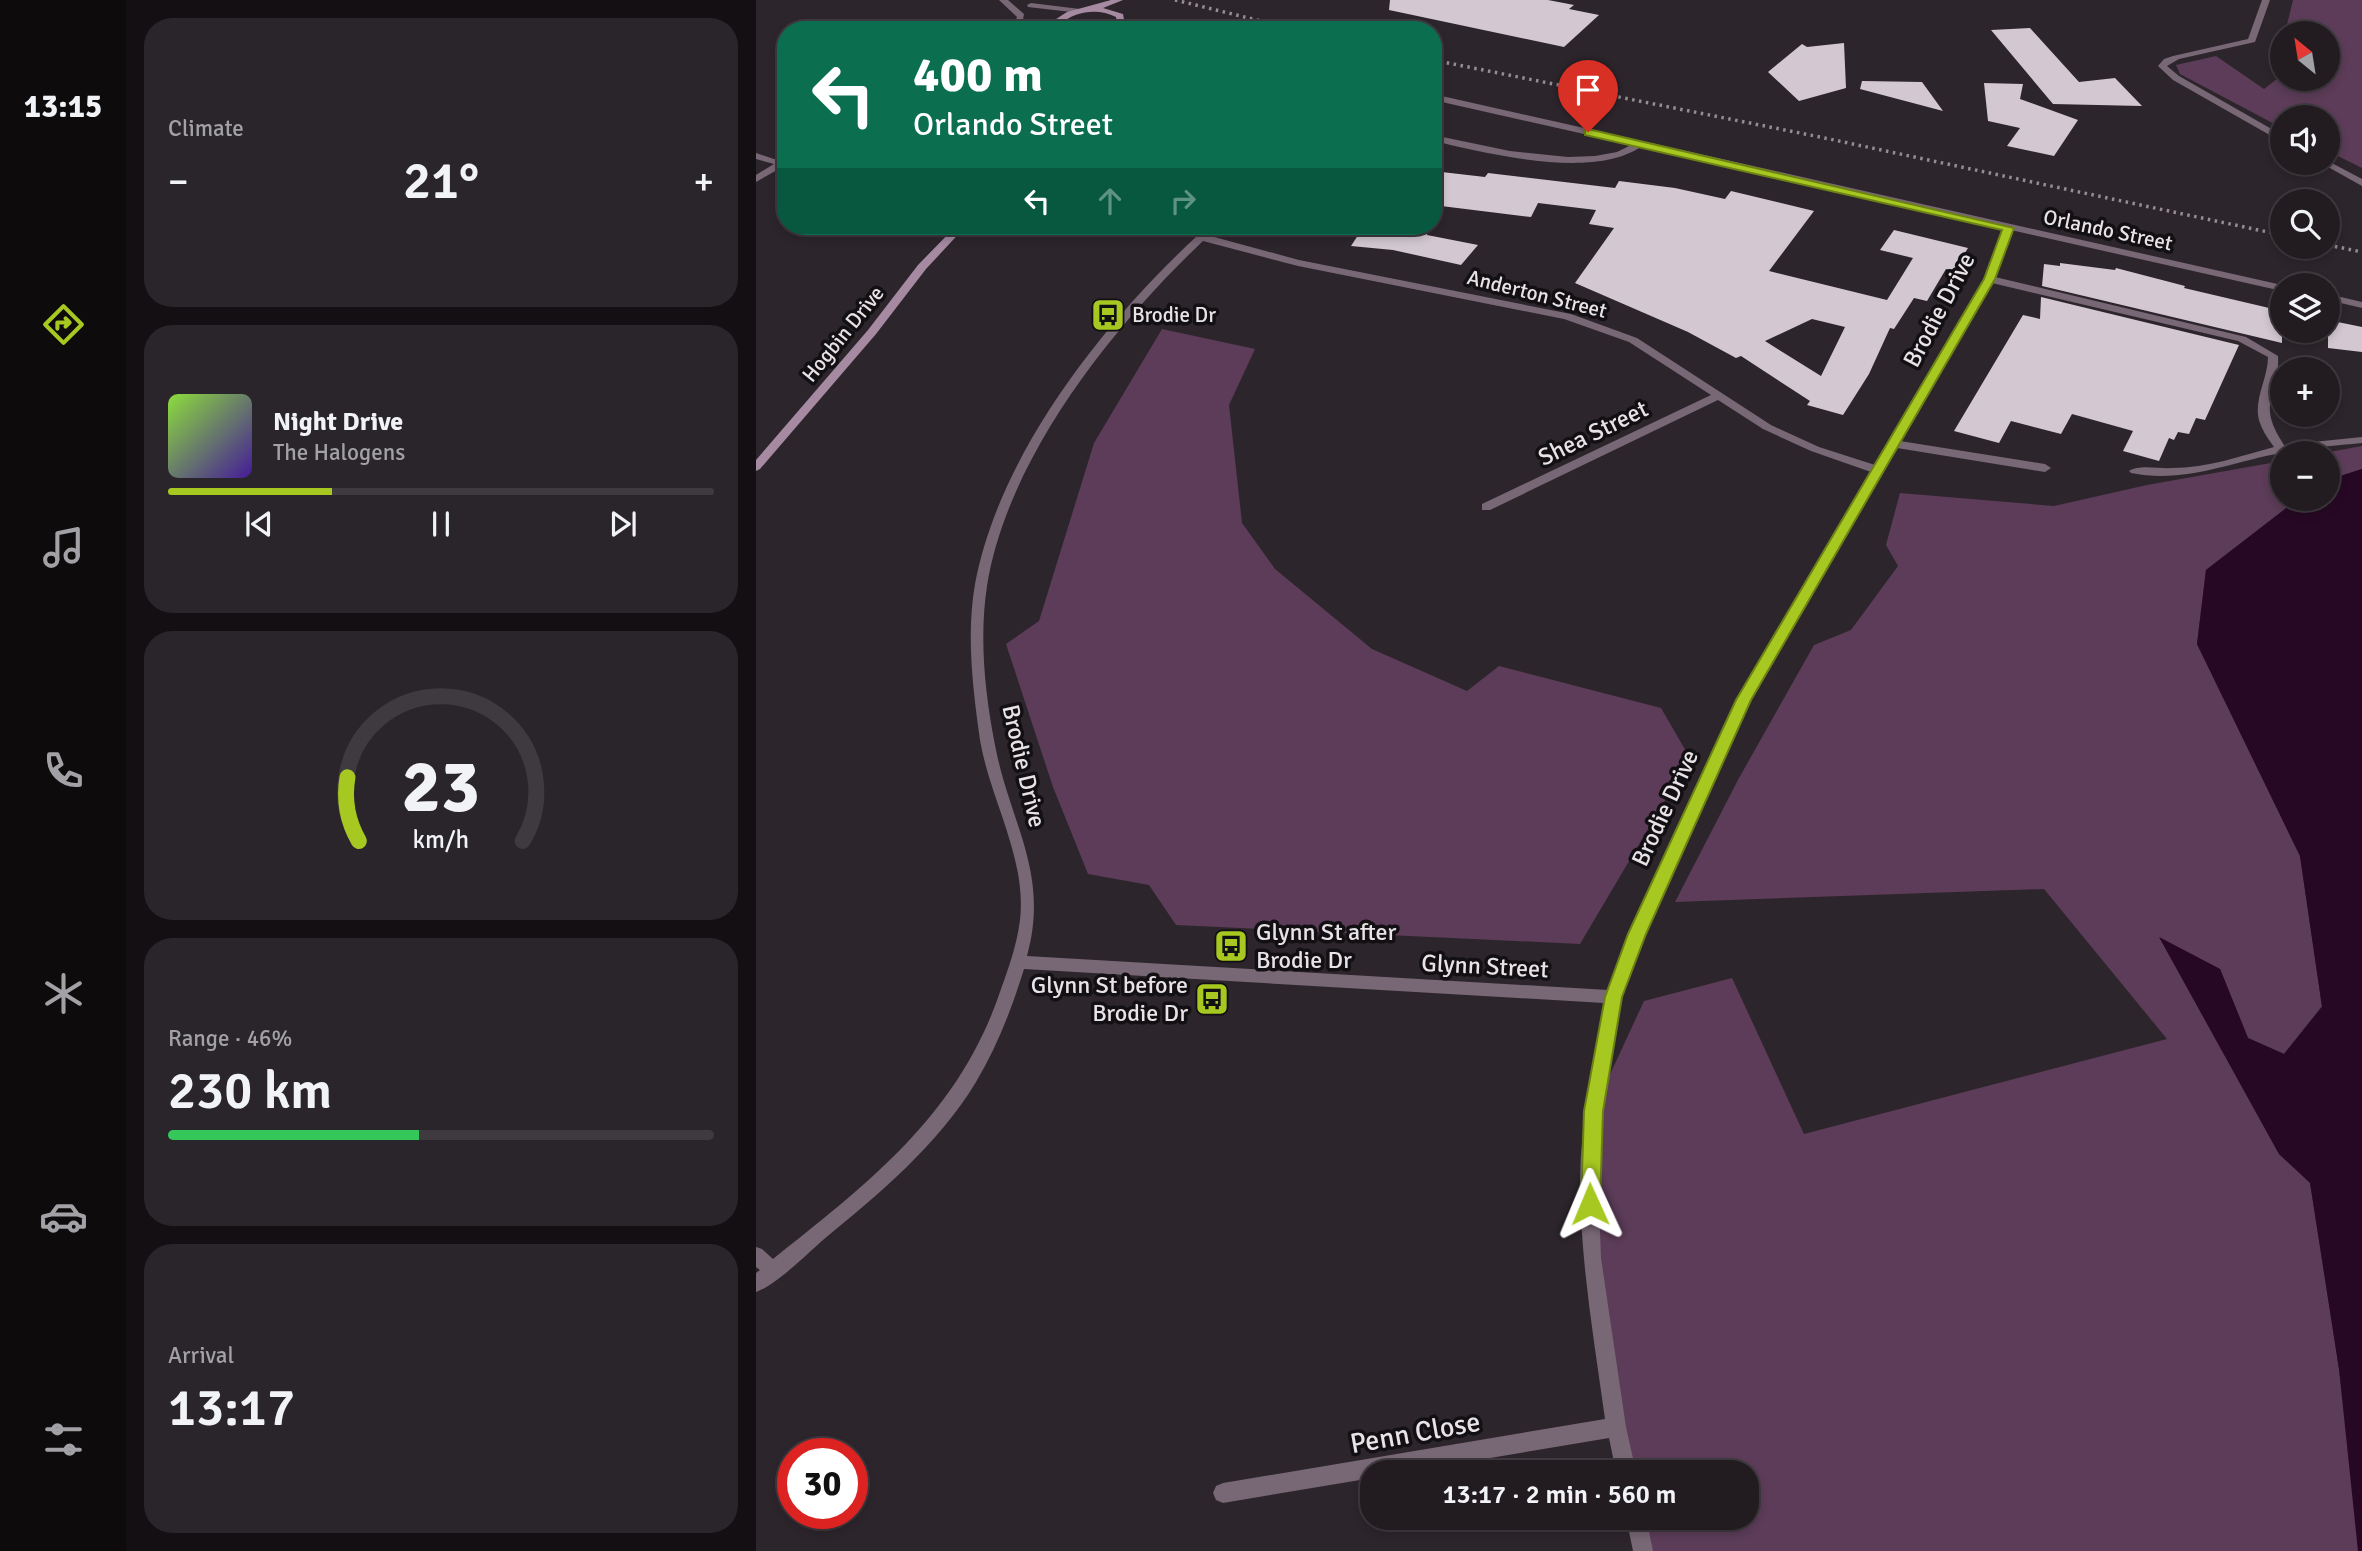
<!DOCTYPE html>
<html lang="en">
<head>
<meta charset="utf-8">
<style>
	:root { --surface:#221c21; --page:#2a252a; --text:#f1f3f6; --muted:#a2a1a5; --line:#3f3a3f; --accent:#a6c820 }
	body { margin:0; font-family:Signika,sans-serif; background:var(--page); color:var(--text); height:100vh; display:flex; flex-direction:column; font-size:26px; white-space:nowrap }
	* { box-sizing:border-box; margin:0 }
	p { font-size:23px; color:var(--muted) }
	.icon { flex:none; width:38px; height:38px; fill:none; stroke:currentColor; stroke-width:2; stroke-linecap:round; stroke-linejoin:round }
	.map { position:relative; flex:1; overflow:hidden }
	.details { display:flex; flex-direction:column; gap:18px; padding:18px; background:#130f12; width:630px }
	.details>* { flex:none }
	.hud { position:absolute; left:21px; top:21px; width:665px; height:214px; border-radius:28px; box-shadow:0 4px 10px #0003,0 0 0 2px var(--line); background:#0b6e4f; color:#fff; overflow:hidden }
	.needle { width:46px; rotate:330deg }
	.tools { position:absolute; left:1514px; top:21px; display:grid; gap:14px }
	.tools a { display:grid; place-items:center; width:70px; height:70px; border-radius:50%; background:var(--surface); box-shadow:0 4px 10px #0003,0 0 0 2px var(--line); font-size:35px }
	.speed { position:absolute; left:21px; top:1438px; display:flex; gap:14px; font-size:35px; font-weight:700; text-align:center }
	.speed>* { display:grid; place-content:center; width:91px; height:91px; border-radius:50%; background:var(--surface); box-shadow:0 4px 10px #0003,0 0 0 2px var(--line); line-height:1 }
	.speed .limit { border:10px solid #d22; background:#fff; color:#111 }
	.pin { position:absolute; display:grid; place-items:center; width:60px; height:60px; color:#fff; margin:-72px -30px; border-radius:50% 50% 50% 0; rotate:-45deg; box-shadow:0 0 7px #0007 }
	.pin .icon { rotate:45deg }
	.me { position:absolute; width:77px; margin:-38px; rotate:359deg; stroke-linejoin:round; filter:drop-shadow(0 0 5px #0008) }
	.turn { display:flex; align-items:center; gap:24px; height:147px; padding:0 21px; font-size:32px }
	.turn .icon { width:91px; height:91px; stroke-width:2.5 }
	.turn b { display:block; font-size:49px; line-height:60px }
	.lanes { display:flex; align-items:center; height:66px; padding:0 21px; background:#0003; justify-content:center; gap:35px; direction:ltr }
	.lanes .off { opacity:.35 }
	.big { font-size:52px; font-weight:600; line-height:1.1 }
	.details .card { flex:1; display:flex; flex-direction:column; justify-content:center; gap:10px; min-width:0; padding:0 24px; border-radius:28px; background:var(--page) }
	.details .dial { align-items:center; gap:0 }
	.dial svg { height:182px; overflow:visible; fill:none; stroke:var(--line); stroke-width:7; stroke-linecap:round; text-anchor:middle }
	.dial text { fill:var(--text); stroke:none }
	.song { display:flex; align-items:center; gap:21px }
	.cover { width:84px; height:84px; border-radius:10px; background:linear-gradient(135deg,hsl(90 70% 55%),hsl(260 70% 35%)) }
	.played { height:7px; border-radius:4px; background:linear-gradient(90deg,var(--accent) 30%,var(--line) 30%) }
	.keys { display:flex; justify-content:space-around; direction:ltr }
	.heat { display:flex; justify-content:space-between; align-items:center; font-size:38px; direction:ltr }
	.charge { height:10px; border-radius:5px; background:linear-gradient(90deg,#34c759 46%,var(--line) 0) }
	.trip { position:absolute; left:604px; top:1460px; width:399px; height:70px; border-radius:28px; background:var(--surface); box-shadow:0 4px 10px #0003,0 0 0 2px var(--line); font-weight:600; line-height:70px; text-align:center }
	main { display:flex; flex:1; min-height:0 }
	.dock { display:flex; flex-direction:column; width:126px; justify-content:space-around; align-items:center; background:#0e0b0d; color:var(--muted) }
	.dock .icon { width:49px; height:49px }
	.dock .current { color:var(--accent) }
	.dock b { font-size:32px; color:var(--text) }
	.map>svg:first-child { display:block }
	.green { fill:#5c3c58 }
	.water { fill:#270824 }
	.building { fill:#d3c8d1; fill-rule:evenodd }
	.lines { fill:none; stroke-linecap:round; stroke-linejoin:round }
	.minor { fill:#786775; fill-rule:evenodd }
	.tertiary { fill:#786775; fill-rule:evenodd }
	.secondary { fill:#a58aa1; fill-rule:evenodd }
	.rail { stroke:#948e93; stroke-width:3.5; stroke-dasharray:2.5 4.5; stroke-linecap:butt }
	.route { fill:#a6c820; stroke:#6c8215; stroke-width:2 }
	.labels { text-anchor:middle; stroke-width:7; stroke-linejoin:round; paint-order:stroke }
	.far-street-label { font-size:21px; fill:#e8e3e7; stroke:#131013 }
	.far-poi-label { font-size:21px; fill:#e8e3e7; stroke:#131013; text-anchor:start }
	.street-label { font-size:24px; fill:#e8e3e7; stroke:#131013 }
	.poi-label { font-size:24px; fill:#e8e3e7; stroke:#131013; text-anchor:start }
	.near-street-label { font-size:28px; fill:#e8e3e7; stroke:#131013 }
</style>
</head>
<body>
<main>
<nav class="dock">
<b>13:15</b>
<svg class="icon current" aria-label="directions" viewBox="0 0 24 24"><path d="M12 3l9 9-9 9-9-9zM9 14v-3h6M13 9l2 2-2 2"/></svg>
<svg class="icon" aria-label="music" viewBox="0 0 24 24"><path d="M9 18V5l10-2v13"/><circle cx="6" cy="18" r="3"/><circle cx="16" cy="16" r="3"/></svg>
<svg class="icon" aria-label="phone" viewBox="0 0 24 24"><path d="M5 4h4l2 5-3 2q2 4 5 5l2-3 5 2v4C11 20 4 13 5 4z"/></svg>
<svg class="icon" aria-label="climate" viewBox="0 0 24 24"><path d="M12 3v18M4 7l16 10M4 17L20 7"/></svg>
<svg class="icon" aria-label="car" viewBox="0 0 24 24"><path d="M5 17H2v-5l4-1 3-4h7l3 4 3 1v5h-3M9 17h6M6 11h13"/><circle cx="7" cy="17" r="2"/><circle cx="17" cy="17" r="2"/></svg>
<svg class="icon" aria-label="filters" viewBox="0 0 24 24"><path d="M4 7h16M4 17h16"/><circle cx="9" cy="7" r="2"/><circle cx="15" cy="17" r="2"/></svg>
</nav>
<section class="details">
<div class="card"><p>Climate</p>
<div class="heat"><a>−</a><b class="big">21°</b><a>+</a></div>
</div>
<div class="card">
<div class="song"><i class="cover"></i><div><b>Night Drive</b><p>The Halogens</p></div></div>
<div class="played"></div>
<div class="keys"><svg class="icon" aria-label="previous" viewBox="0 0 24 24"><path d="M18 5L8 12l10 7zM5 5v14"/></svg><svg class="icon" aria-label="pause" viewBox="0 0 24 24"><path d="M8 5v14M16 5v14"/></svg><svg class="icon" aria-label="next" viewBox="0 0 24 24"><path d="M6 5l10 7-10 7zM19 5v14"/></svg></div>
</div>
<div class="card dial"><svg viewBox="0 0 100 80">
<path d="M14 69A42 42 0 1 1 86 69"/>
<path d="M14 69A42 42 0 0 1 9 41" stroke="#a6c820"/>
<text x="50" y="56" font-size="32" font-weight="700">23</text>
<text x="50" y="72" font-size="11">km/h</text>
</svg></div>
<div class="card"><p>Range · 46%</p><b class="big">230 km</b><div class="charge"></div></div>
<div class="card"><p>Arrival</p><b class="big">13:17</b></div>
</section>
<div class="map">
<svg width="1606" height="1551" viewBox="0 0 1606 1551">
	<rect width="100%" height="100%" fill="#2d252c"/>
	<path class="green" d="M1537,0H1606V168L1572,151V117H1526V128L1424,74L1420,65L1460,56L1508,89L1521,79L1526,68V79H1572V33H1529Z
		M406,329L499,349L473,405L486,523L519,569L616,649L711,691L743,666L905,708L934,758L824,944L420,925L393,885L332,874L297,787L250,644L283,621L338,443Z
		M1606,446V469L1572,480V453H1568Z
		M1526,461V499H1542L1450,570L1441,644L1544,856L1566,1006L1528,1054L1492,1038L1464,969L1404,938L1523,1154L1554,1182L1583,1369L1606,1551H887L880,1517H990V1472H870L836,1258L837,1111L888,1001L976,978L1048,1134L1411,1039L1288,889L919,902L983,778L1058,645L1095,630L1142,566L1130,545L1144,493L1298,506L1391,485Z"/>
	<path class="water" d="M1606,469V1551H1602L1583,1369L1554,1183L1523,1154L1403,937L1464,969L1492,1038L1528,1054L1566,1007L1544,856L1441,644L1450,570L1542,499H1572V480Z"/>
	<path class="building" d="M634,0H792L818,5L813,9L843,15L808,47L633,10Z
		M1274,28L1323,82L1359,78L1386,106L1297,104L1235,30Z
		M1088,43L1090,88L1043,101L1012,72L1046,44L1051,47Z
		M1106,81L1166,82L1187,111L1104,89Z
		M1228,83L1267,84L1264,99L1322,120L1298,156L1251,146L1264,128L1232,121Z
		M677,171L729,177L732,173L859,188L863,181L919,188L969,199L975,191L1058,211L1013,271L1131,300L1157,258L1124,250L1138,230L1212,248L1198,270L1190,269L1171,301L1158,298L1138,329L1134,328L1113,374L1087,415L1051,405L1054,401L985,356L980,358L932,332L819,283L858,228L833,224L840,210L782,203L775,217L677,205ZM1056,319L1089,327L1065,376L1009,341Z
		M608,226H672L671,235L722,245L705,265L637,250L595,246Z
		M1304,263L1359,270L1360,268L1429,286L1428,288L1526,311V343L1286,286L1288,264L1304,266Z
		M1285,297L1483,345L1449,420L1440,418L1433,434L1422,432L1418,440L1413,438L1403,461L1367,451L1377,431L1316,414L1305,434L1255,421L1243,443L1198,431L1267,315L1284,319Z
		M1572,320L1606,327V352L1572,348Z"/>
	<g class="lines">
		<path class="minor" d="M243,0H252L268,14L266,25L257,30H247L259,22L261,17Z
			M677,135L754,151L812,157L839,156L861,152L881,142L889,144C840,182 732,153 677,141Z
			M0,153L24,161L30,158V165L0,182V175L18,164L0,159Z
			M1253,225L1258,228L1239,277L1490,337L1522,356C1524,399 1499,401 1528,445L1606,437V443C1579,446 1551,447 1525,453C1475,462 1427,484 1375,473L1373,471C1383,464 1403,469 1416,468C1451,468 1485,456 1518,447C1513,440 1507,432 1504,423C1496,402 1512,379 1512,357L1482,341L1236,283L1144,441L1289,464L1295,468L1289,472L1141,448L995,700L912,880L865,997L845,1111L842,1177L845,1258L870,1427L880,1472H860L853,1438L651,1472H616V1478L467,1503L460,1500L457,1493L460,1486L467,1483L849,1419C838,1339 824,1260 824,1179C825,1119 838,1061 848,1003L268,969C256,1008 241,1047 220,1082C182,1145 123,1194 67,1240C50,1255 20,1285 0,1292V1273L4,1270L0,1267V1247L6,1249L17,1259C115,1181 204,1113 245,989C253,967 261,944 264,920C271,858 234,800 224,740C217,690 210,635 219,584C243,455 346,324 441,236L445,226H455L451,235L543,260L815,314L881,338L1015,425L1063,447L1119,465L1228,279L1248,228ZM447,241L542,266L808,319L873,342L955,395L726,504V510H734L962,400L1007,429L1055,451L1115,472L981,700L898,880L852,990L271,956C294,872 254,824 239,745C229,694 223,638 231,586C251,459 356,327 447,241Z
			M870,1517H890L897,1551H877Z"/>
		<path class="tertiary" d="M1506,0H1514L1499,42L1423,59L1411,66L1423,76L1526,135V142L1417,80L1402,66L1408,59L1417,56L1492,39Z
			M275,3L324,9L328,11L324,13L272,7L271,5Z
			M366,18L393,28L394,30H382L363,22L362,20Z
			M677,94L1526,285V291L677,100Z
			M1572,161L1606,179V186L1565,163H1572Z
			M1572,294L1606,302V308L1572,300Z"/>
		<path class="secondary" d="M355,0H367L347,8L367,14L369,25L364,30H355L361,24L360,17C342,8 320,11 304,24L305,30H297V21L311,12Z
			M200,226H210L170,269L120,334L4,469L0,471V460L112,330L162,265Z"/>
		<path class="rail" d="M419,0L542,30
			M677,60L1064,137L1526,235
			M1572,245L1606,252"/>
	</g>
	<path class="route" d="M832,129L1258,228L1239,279L995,700L890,934L866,997L847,1111L844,1204L841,1210L834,1213L827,1210L825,1204L828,1111L849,997L872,934L980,700L1228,279L1246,230L829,135V130Z"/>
	<defs>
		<symbol id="bus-square" viewBox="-11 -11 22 22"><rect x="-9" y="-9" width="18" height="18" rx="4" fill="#a6c820" stroke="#131013"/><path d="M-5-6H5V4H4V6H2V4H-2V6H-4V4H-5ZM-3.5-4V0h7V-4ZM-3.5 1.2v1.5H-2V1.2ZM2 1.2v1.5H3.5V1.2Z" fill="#111"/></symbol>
	</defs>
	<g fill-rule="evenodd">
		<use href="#bus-square" x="333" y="296" width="38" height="38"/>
		<use href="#bus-square" x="456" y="927" width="38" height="38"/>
		<use href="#bus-square" x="437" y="980" width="38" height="38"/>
	</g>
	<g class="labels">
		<g class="far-street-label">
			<text transform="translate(1352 230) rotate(12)" y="7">Orlando Street</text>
			<text transform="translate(781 294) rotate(14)" y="7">Anderton Street</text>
			<text transform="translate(87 334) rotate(-51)" y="7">Hogbin Drive</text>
		</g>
		<g class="far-poi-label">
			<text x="376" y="322">Brodie Dr</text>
		</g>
		<g class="street-label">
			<text transform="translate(1183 310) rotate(-62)" y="8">Brodie Drive</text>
			<text transform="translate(837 433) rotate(-26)" y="8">Shea Street</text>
			<text transform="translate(268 766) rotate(77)" y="8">Brodie Drive</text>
			<text transform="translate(909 808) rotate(-65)" y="8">Brodie Drive</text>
			<text transform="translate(729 966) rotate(3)" y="8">Glynn Street</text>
		</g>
		<g class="poi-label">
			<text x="500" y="940">Glynn St after<tspan x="500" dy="28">Brodie Dr</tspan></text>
			<text x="432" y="993" text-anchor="end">Glynn St before<tspan x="432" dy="28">Brodie Dr</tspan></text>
		</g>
		<g class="near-street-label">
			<text transform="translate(659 1432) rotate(-10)" y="10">Penn Close</text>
		</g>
	</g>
</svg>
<div class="tools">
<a><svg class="needle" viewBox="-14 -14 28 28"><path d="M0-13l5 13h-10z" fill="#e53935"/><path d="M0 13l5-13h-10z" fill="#a2a1a5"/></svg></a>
<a><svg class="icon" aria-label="sound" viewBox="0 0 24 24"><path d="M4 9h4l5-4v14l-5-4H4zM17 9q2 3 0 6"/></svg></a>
<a><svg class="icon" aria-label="search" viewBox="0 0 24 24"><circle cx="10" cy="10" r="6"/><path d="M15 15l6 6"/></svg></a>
<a><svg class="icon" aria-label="layers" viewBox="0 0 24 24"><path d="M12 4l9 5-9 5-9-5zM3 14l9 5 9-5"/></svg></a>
<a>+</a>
<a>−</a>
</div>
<div class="speed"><div class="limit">30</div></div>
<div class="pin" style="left:832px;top:132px;background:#d93025"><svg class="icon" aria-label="arrive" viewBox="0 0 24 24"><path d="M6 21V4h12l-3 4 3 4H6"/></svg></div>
<svg class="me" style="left:834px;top:1204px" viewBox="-20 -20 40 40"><path d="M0-17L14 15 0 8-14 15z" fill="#a6c820" stroke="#fff" stroke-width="4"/></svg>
<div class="trip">13:17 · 2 min · 560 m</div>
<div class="hud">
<div class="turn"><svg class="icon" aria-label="left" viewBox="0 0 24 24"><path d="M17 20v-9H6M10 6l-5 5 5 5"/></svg><div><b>400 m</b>Orlando Street</div></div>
<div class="lanes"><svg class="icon" aria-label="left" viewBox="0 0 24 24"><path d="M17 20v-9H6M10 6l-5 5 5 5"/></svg><svg class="icon off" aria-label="ahead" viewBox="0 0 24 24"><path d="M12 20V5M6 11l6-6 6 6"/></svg><svg class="icon off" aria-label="right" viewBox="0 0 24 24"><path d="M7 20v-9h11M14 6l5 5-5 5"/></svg></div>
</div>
</div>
</main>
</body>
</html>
